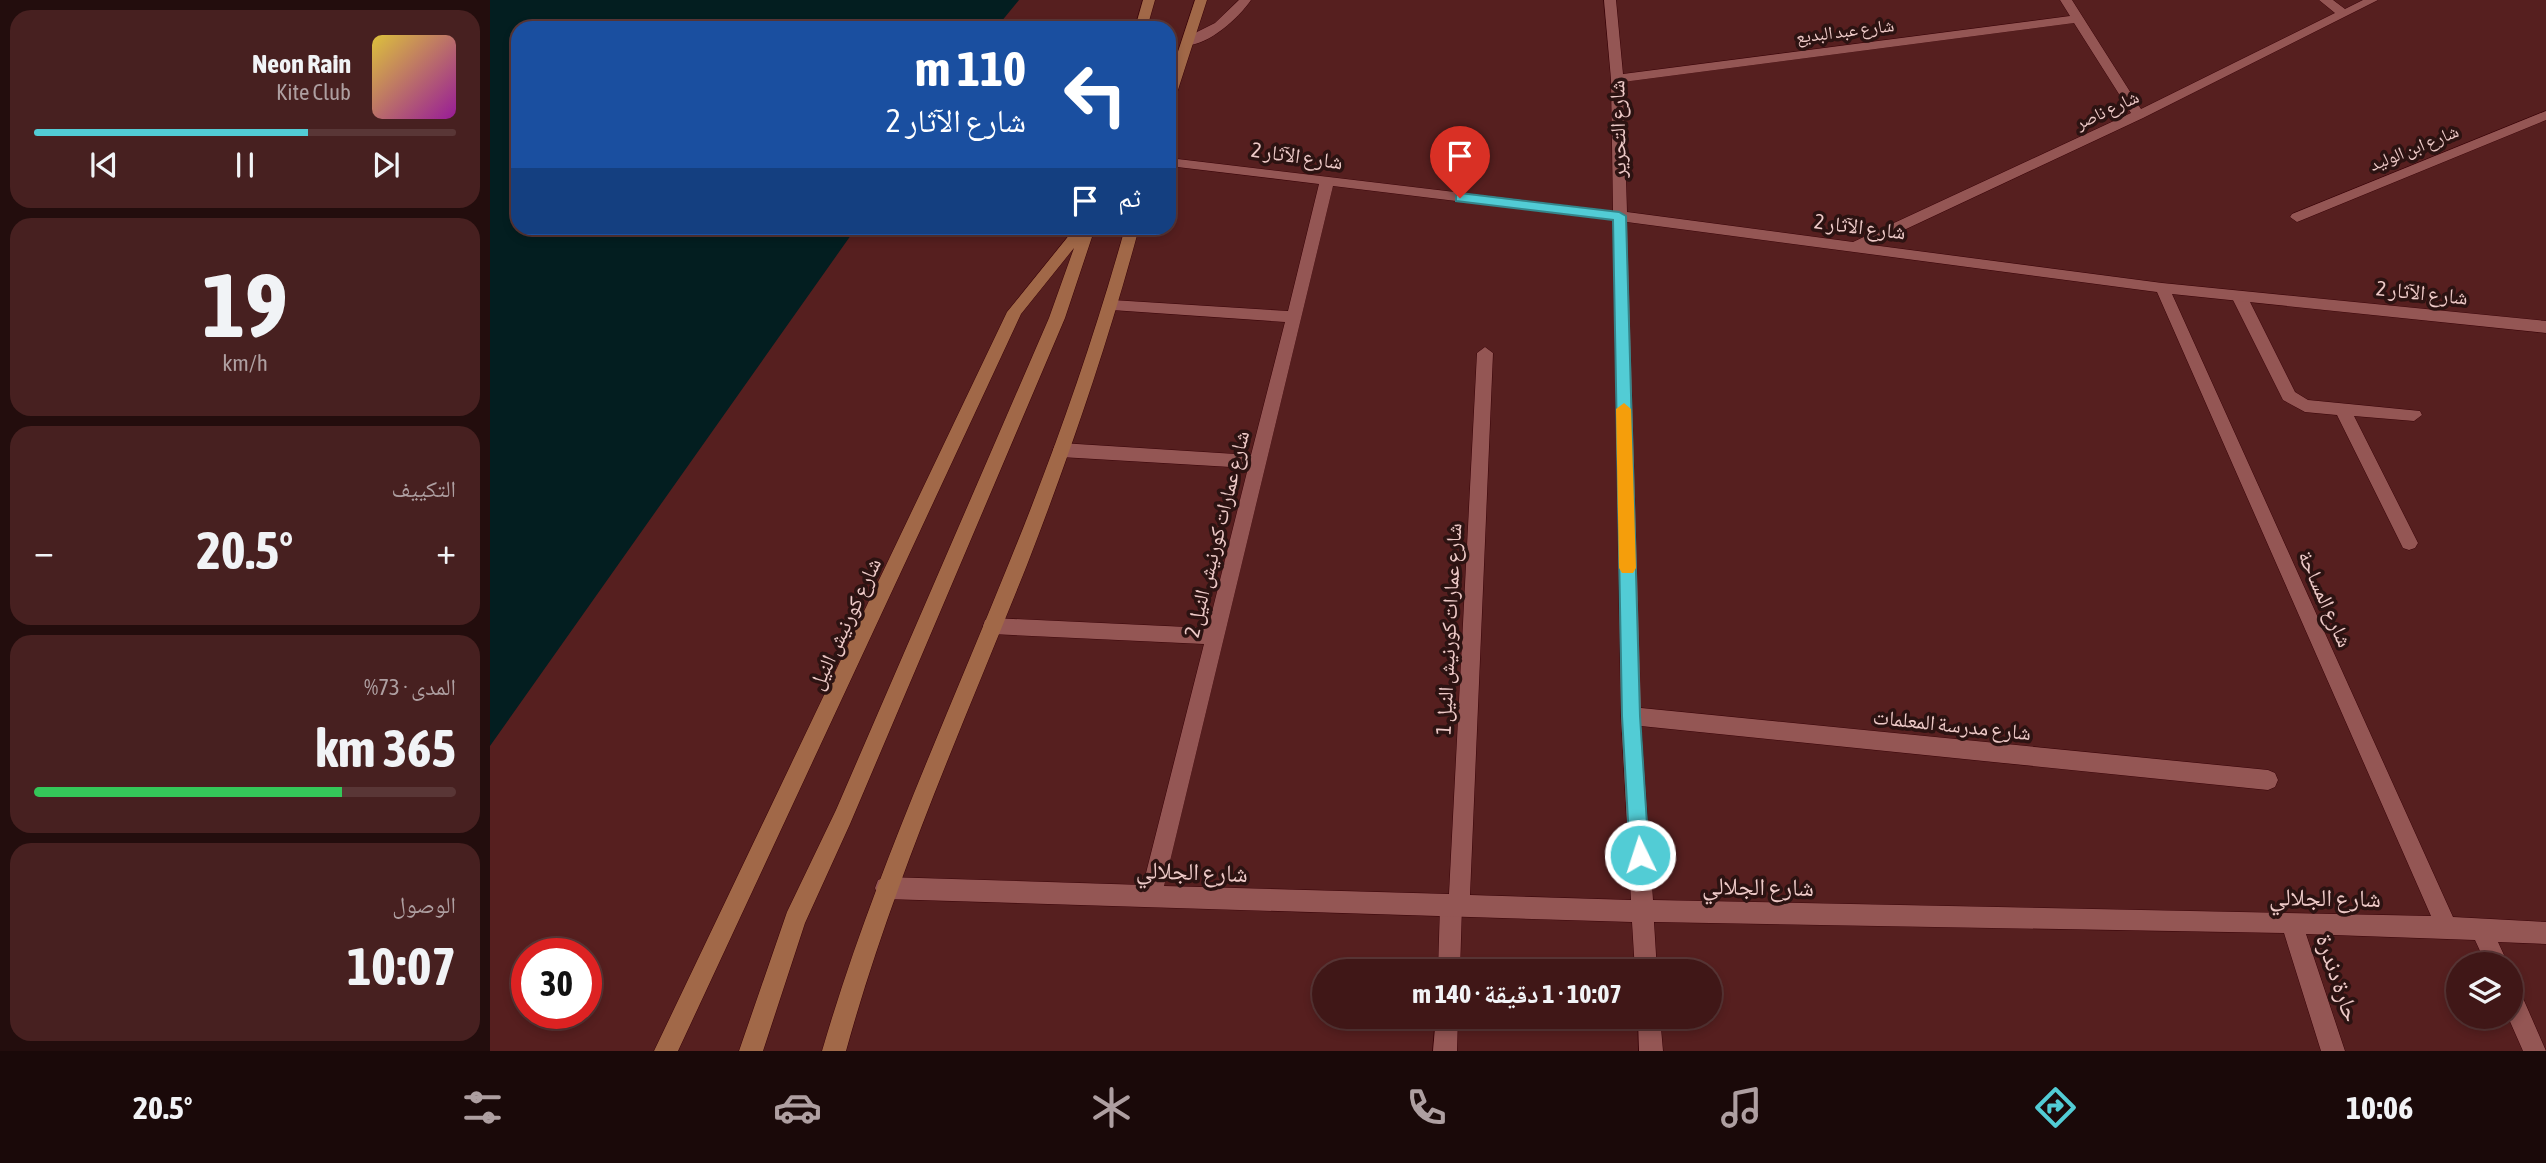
<!DOCTYPE html>
<html lang="ar">
<head>
<meta charset="utf-8">
<style>
	:root { --surface:#401717; --page:#472020; --text:#f1f3f6; --muted:#ae9fa1; --line:#593636; --accent:#52ccd5 }
	body { margin:0; font-family:"Asap Condensed","Noto Naskh Arabic",sans-serif; background:var(--page); color:var(--text); direction:rtl; height:100vh; display:flex; flex-direction:column; font-size:26px; white-space:nowrap }
	* { box-sizing:border-box; margin:0 }
	p { font-size:23px; color:var(--muted) }
	.icon { flex:none; width:38px; height:38px; fill:none; stroke:currentColor; stroke-width:2; stroke-linecap:round; stroke-linejoin:round }
	.map { position:relative; flex:1; overflow:hidden; direction:ltr }
	.side { display:flex; flex-direction:column; gap:10px; padding:10px; background:#230d0d; width:490px }
	.side>* { flex:none }
	.banner { position:absolute; left:21px; top:21px; width:665px; height:214px; border-radius:21px; box-shadow:0 4px 10px #0003,0 0 0 2px var(--line); direction:rtl; background:#1a4fa0; color:#fff; overflow:hidden }
	.controls { position:absolute; left:1956px; top:952px; display:grid; gap:14px }
	.controls a { display:grid; place-items:center; width:77px; height:77px; border-radius:50%; background:var(--surface); box-shadow:0 4px 10px #0003,0 0 0 2px var(--line); font-size:35px }
	.speed { position:absolute; left:21px; top:938px; display:flex; gap:14px; font-size:35px; font-weight:700; text-align:center }
	.speed>* { display:grid; place-content:center; width:91px; height:91px; border-radius:50%; background:var(--surface); box-shadow:0 4px 10px #0003,0 0 0 2px var(--line); line-height:1 }
	.speed .limit { border:10px solid #d22; background:#fff; color:#111 }
	.pin { position:absolute; display:grid; place-items:center; width:60px; height:60px; color:#fff; margin:-72px -30px; border-radius:50% 50% 50% 0; rotate:-45deg; box-shadow:0 0 7px #0007 }
	.pin .icon { rotate:45deg }
	.me { position:absolute; width:77px; margin:-38px; rotate:356deg; stroke-linejoin:round; filter:drop-shadow(0 0 5px #0008) }
	.turn { display:flex; align-items:center; gap:24px; height:147px; padding:0 35px; font-size:32px }
	.turn .icon { width:91px; height:91px; stroke-width:2.5 }
	.turn b { display:block; font-size:49px; line-height:60px }
	.then { display:flex; align-items:center; height:66px; padding:0 35px; background:#0003; gap:14px; font-size:26px }
	.big { font-size:52px; font-weight:700; line-height:1.1 }
	.side .widget { flex:1; display:flex; flex-direction:column; justify-content:center; gap:10px; min-width:0; padding:0 24px; border-radius:21px; background:var(--page) }
	.side .dial { align-items:center; gap:0 }
	.dial b { font-size:91px; line-height:1 }
	.song { display:flex; align-items:center; gap:21px }
	.cover { width:84px; height:84px; border-radius:10px; background:linear-gradient(135deg,hsl(50 70% 55%),hsl(300 70% 35%)) }
	.played { height:7px; border-radius:4px; background:linear-gradient(90deg,var(--accent) 65%,var(--line) 65%) }
	.keys { display:flex; justify-content:space-around; direction:ltr }
	.heat { display:flex; justify-content:space-between; align-items:center; font-size:38px; direction:ltr }
	.charge { height:10px; border-radius:5px; background:linear-gradient(90deg,#34c759 73%,var(--line) 0) }
	.trip { position:absolute; left:822px; top:959px; width:410px; height:70px; border-radius:35px; background:var(--surface); box-shadow:0 4px 10px #0003,0 0 0 2px var(--line); font-weight:700; line-height:70px; text-align:center; direction:rtl }
	.tab-bar { display:flex; height:112px; justify-content:space-around; align-items:center; background:#1a0909; color:var(--muted) }
	.tab-bar .icon { width:49px; height:49px }
	.tab-bar .current { color:var(--accent) }
	.tab-bar b { font-size:32px; color:var(--text) }
	main { display:flex; flex:1; min-height:0 }
	.map>svg:first-child { display:block }
	.water { fill:#031e20 }
	.lines { fill:none; stroke-linecap:round; stroke-linejoin:round }
	.service-casing { stroke:#390308; stroke-width:1 }
	.minor-casing { stroke:#390308; stroke-width:1 }
	.secondary-casing { stroke:#390308; stroke-width:1 }
	.service { fill:#945654; fill-rule:evenodd }
	.minor { fill:#945654; fill-rule:evenodd }
	.secondary { fill:#a16848; fill-rule:evenodd }
	.route { fill:#52ccd5; stroke:#35858a; stroke-width:2 }
	.slow { fill:#f59e0b }
	.labels { text-anchor:middle; stroke-width:7; stroke-linejoin:round; paint-order:stroke }
	.far-street-label { font-size:18px; fill:#eecac8; stroke:#2c1312 }
	.street-label { font-size:21px; fill:#eecac8; stroke:#2c1312 }
	.near-street-label { font-size:24px; fill:#eecac8; stroke:#2c1312 }
</style>
</head>
<body>
<main>
<div class="map">
<svg width="2056" height="1051" viewBox="0 0 2056 1051">
	<rect width="100%" height="100%" fill="#561f1f"/>
	<path class="water" d="M0,0H529L506,28H28V228H366L0,746Z"/>
	<g class="lines">
		<defs>
			<path id="service" d="M749,0H761C749,18 716,48 693,45V39L725,23Z
				M1749,291L1757,296L1805,392L1818,400L1930,411L1932,415L1924,421L1864,416L1928,543L1925,548L1919,550L1913,548L1847,415L1815,412L1793,400L1741,296Z
				M961,895L969,898L972,906L970,971H948L950,906L953,898Z
				M946,1017H968L967,1051H943Z"/>
			<path id="minor" d="M1114,0H1126L1133,74L1580,16L1570,0H1582L1651,109L1845,13L1829,0H1843L1855,9L1873,0H1888L1653,118L1382,245L1672,283L2056,321V333L1682,294L1963,917L2056,922V944L2008,942L2018,964H1996L1985,940L1816,934L1855,1051H1831L1794,933L1164,922L1167,971H1145L1142,922L396,899L388,896L385,888L388,880L396,877L653,885L714,644L502,634L495,632L493,626L495,620L502,618L718,628L758,468L571,457L565,455L563,450L565,445L571,443L761,455L795,322L622,310L614,305L622,300L798,311L829,184L679,166V158L1123,211L1121,79ZM1584,23L1641,113L1363,242L1137,212L1133,82ZM843,186L1123,220L1131,716L1141,900L980,895L1003,353L995,347L987,353L959,894L674,886ZM1137,222L1667,292L1941,916L1163,900L1151,726L1778,790L1785,787L1788,780L1785,773L1778,770L1151,708Z
				M2056,111V120L1812,220L1807,222L1800,217L1802,214Z
				M2021,986L2029,989L2056,1051H2033L2018,1017H2021Z
				M1148,1017H1170L1173,1051H1149Z"/>
			<path id="secondary" d="M653,0H665L657,28H645Z
				M705,0H717L685,99L679,103V79Z
				M585,228H605L575,318L360,824L315,923L273,1051H249L297,912L346,810L559,318L584,248L531,314L188,1051H164L517,312Z
				M635,228H649C618,343 580,454 537,565C473,725 402,884 356,1051H332C381,883 454,724 519,563C564,453 603,342 635,228Z"/>
		</defs>
		<use href="#service" class="service-casing"/>
		<use href="#minor" class="minor-casing"/>
		<use href="#secondary" class="secondary-casing"/>
		<use href="#service" class="service"/>
		<use href="#minor" class="minor"/>
		<use href="#secondary" class="secondary"/>
	</g>
	<path class="route" d="M970,193L1129,212L1136,216L1150,716L1159,855L1157,862L1150,865L1143,862L1140,855L1132,716L1123,220L966,201V195Z"/>
	<path class="slow" d="M1134,403L1141,409L1146,568L1143,573H1132L1129,568L1126,409Z"/>
	<g class="labels">
		<g class="far-street-label">
			<text transform="translate(1355 31) rotate(-7)" y="6">شارع عبد البديع</text>
			<text transform="translate(1617 110) rotate(-25)" y="6">شارع ناصر</text>
			<text transform="translate(1924 148) rotate(-22)" y="6">شارع ابن الوليد</text>
		</g>
		<g class="street-label">
			<text transform="translate(1128 129) rotate(-91)" y="7">شارع التحرير</text>
			<text transform="translate(807 156) rotate(8)" y="7">شارع الآثار 2</text>
			<text transform="translate(1370 227) rotate(7)" y="7">شارع الآثار 2</text>
			<text transform="translate(1932 293) rotate(6)" y="7">شارع الآثار 2</text>
			<text transform="translate(727 534) rotate(-76)" y="7">شارع عمارات كورنيش النيل 2</text>
			<text transform="translate(1835 599) rotate(66)" y="7">شارع المساحة</text>
			<text transform="translate(355 624) rotate(-65)" y="7">شارع كورنيش النيل</text>
			<text transform="translate(959 629) rotate(-87)" y="7">شارع عمارات كورنيش النيل 1</text>
			<text transform="translate(1462 725) rotate(6)" y="7">شارع مدرسة المعلمات</text>
		</g>
		<g class="near-street-label">
			<text transform="translate(702 872) rotate(2)" y="8">شارع الجلالي</text>
			<text transform="translate(1268 887) rotate(1)" y="8">شارع الجلالي</text>
			<text transform="translate(1835 898) rotate(1)" y="8">شارع الجلالي</text>
			<text transform="translate(1848 978) rotate(71)" y="8">حارة دندرة</text>
		</g>
	</g>
</svg>
<div class="controls">
<a><svg class="icon" aria-label="layers" viewBox="0 0 24 24"><path d="M12 4l9 5-9 5-9-5zM3 14l9 5 9-5"/></svg></a>
</div>
<div class="speed"><div class="limit">30</div></div>
<div class="pin" style="left:970px;top:198px;background:#d93025"><svg class="icon" aria-label="arrive" viewBox="0 0 24 24"><path d="M6 21V4h12l-3 4 3 4H6"/></svg></div>
<svg class="me" style="left:1150px;top:855px" viewBox="-20 -20 40 40"><circle r="17" fill="#52ccd5" stroke="#fff" stroke-width="3"/><path d="M0-11L8 9 0 5-8 9z" fill="#fff"/></svg>
<div class="trip">10:07 · 1 دقيقة · 140 m</div>
<div class="banner">
<div class="turn"><svg class="icon" aria-label="left" viewBox="0 0 24 24"><path d="M17 20v-9H6M10 6l-5 5 5 5"/></svg><div><b>110 m</b>شارع الآثار 2</div></div>
<div class="then">ثم<svg class="icon" aria-label="arrive" viewBox="0 0 24 24"><path d="M6 21V4h12l-3 4 3 4H6"/></svg></div>
</div>
</div>
<section class="side">
<div class="widget">
<div class="song"><i class="cover"></i><div><b>Neon Rain</b><p>Kite Club</p></div></div>
<div class="played"></div>
<div class="keys"><svg class="icon" aria-label="previous" viewBox="0 0 24 24"><path d="M18 5L8 12l10 7zM5 5v14"/></svg><svg class="icon" aria-label="pause" viewBox="0 0 24 24"><path d="M8 5v14M16 5v14"/></svg><svg class="icon" aria-label="next" viewBox="0 0 24 24"><path d="M6 5l10 7-10 7zM19 5v14"/></svg></div>
</div>
<div class="widget dial"><b>19</b><p>km/h</p></div>
<div class="widget"><p>التكييف</p>
<div class="heat"><a>−</a><b class="big">20.5°</b><a>+</a></div>
</div>
<div class="widget"><p>المدى · 73%</p><b class="big">365 km</b><div class="charge"></div></div>
<div class="widget"><p>الوصول</p><b class="big">10:07</b></div>
</section>
</main>
<nav class="tab-bar">
<b>10:06</b>
<svg class="icon current" aria-label="directions" viewBox="0 0 24 24"><path d="M12 3l9 9-9 9-9-9zM9 14v-3h6M13 9l2 2-2 2"/></svg>
<svg class="icon" aria-label="music" viewBox="0 0 24 24"><path d="M9 18V5l10-2v13"/><circle cx="6" cy="18" r="3"/><circle cx="16" cy="16" r="3"/></svg>
<svg class="icon" aria-label="phone" viewBox="0 0 24 24"><path d="M5 4h4l2 5-3 2q2 4 5 5l2-3 5 2v4C11 20 4 13 5 4z"/></svg>
<svg class="icon" aria-label="climate" viewBox="0 0 24 24"><path d="M12 3v18M4 7l16 10M4 17L20 7"/></svg>
<svg class="icon" aria-label="car" viewBox="0 0 24 24"><path d="M5 17H2v-5l4-1 3-4h7l3 4 3 1v5h-3M9 17h6M6 11h13"/><circle cx="7" cy="17" r="2"/><circle cx="17" cy="17" r="2"/></svg>
<svg class="icon" aria-label="filters" viewBox="0 0 24 24"><path d="M4 7h16M4 17h16"/><circle cx="9" cy="7" r="2"/><circle cx="15" cy="17" r="2"/></svg>
<b>20.5°</b>
</nav>
</body>
</html>
